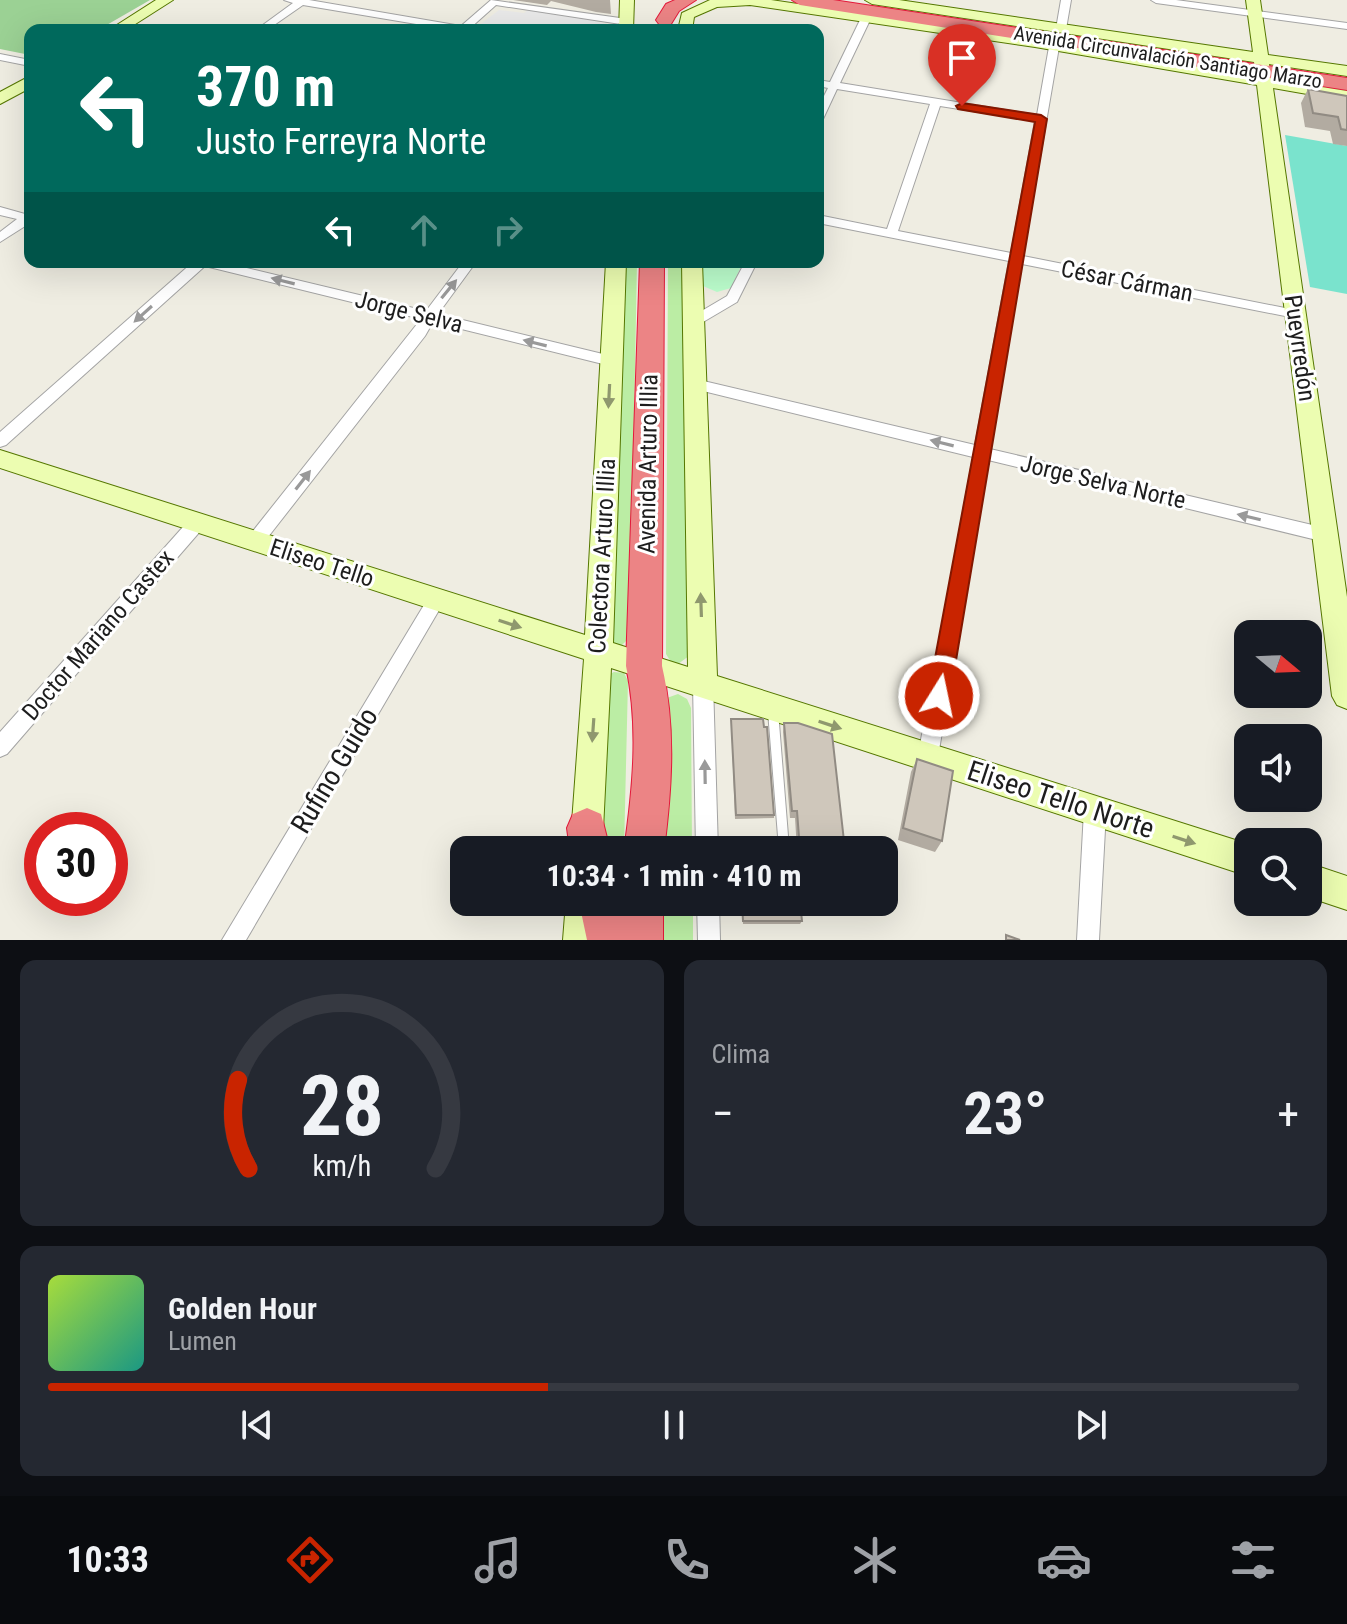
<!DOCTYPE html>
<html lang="es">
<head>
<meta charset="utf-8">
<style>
	:root { --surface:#171b24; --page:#242831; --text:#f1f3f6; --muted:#9ea1a6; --line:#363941; --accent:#c92400 }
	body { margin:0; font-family:"Roboto Condensed",sans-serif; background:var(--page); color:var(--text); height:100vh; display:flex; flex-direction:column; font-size:30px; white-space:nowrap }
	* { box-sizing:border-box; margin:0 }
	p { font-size:26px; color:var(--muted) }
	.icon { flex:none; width:44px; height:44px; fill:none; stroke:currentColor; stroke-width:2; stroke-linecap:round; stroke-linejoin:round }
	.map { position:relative; height:940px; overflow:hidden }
	.details { display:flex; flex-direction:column; gap:20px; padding:20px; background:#0d0f14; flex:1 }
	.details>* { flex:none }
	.hud { position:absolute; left:24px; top:24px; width:800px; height:244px; border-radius:16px; box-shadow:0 8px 32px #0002; background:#00695c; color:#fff; overflow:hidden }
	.needle { width:52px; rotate:109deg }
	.controls { position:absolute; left:1234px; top:620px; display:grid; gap:16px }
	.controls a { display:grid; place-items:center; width:88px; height:88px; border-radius:16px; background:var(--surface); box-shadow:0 8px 32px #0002; font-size:40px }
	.speed { position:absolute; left:24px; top:812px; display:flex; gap:16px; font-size:40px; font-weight:700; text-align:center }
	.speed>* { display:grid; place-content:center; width:104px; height:104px; border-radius:50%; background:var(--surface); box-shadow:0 8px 32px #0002; line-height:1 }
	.speed .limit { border:12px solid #d22; background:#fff; color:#111 }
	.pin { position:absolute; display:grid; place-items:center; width:68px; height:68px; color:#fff; margin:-82px -34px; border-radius:50% 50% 50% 0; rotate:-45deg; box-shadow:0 0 8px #0007 }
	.pin .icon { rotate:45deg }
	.me { position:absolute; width:88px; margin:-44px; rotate:10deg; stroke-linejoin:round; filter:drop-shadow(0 0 6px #0008) }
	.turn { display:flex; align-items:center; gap:28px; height:168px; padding:0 40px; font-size:36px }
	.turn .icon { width:104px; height:104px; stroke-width:2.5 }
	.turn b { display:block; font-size:56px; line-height:68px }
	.lanes { display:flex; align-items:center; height:76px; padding:0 40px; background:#0003; justify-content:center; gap:40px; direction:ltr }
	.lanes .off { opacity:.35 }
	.big { font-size:60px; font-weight:700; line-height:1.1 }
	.details .tile { flex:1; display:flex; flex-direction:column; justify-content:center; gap:12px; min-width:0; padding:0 28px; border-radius:16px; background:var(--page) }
	.details .dial { align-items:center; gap:0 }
	.dial svg { height:208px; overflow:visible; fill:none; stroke:var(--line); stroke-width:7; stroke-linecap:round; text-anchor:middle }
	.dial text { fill:var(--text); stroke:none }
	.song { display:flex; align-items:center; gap:24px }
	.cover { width:96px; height:96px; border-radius:12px; background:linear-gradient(135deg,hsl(80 70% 55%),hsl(170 70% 35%)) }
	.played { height:8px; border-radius:4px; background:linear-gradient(90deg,var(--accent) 40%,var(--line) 40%) }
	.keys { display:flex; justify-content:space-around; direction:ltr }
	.heat { display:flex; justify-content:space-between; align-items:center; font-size:44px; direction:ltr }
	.details .tiles { flex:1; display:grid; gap:20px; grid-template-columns:1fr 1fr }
	.tile:last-child { grid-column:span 2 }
	.trip { position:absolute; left:450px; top:836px; width:448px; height:80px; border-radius:16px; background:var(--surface); box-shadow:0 8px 32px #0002; font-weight:700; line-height:80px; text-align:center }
	.menu { display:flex; height:128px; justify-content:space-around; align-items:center; background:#090b0e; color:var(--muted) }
	.menu .icon { width:56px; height:56px }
	.menu .selected { color:var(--accent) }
	.menu b { font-size:36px; color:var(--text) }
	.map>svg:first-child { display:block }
	.grass { fill:#bbeda4 }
	.forest { fill:#9bd194 }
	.park { fill:#bbfdcc }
	.pitch { fill:#7ae3cd }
	.parking { fill:#e9e9e9 }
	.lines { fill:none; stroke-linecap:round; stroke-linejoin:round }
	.lane-casing { stroke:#a4a4a4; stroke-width:12 }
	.street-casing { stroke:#a4a4a4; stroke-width:2 }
	.secondary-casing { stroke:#570; stroke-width:2 }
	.highway-casing { stroke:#e3193a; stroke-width:2 }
	.lane { stroke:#fff; stroke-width:10 }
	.street { fill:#fff; fill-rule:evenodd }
	.secondary { fill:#ecfdb1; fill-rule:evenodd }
	.highway { fill:#ec8485; fill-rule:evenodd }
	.wall { fill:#b2aba1 }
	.building { fill:#cfc7bb; stroke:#918b83; stroke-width:2 }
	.oneway { fill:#999 }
	.oneway2 { fill:#8f986e }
	.route { fill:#c92400; stroke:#831700; stroke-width:2 }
	.labels { text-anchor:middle; stroke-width:6; stroke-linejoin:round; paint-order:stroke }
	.far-street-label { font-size:20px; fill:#1d1d1d; stroke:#fff }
	.street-label { font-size:24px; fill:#1d1d1d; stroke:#fff }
	.near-street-label { font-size:28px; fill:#1d1d1d; stroke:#fff }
</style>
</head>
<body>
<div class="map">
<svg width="1347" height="940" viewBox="0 0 1347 940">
	<rect width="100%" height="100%" fill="#efede2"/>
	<path class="grass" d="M624,262H637L630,637L621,646L614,645L609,638Z
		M668,262H684L689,656L678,664L671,662L666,654Z
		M614,672L624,673L628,681L624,850H600L608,675Z
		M678,694L687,699L691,708L692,850H659L664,699Z
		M659,902H693V940H659Z"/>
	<path class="forest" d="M0,0H150L98,30H30V55L0,49Z"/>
	<path class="park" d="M701,262H743L731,288L717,292L703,286Z"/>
	<path class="pitch" d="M1285,135L1347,146V294L1310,287Z"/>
	<path class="parking" d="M499,10L524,13L528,10L586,19L611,25L608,29L612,30H473Z"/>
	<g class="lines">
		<defs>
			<path id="lane" d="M773,711L783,836L781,846L773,850"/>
			<path id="street" d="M284,0H309L461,26L491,0L627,19L632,22L627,25L496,5L468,30H452L303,5L267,30H256L293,3Z
				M1061,0H1071L1066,29L1061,32L1056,29Z
				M1151,0H1176L1347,23V29L1156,3Z
				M866,15L871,18L840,83L1037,115L1049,47L1054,44L1059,47L1023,256L1295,310L1302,314L1295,318L1022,264L990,449L1325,528L1331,530L1333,535L1331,540L1325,542L988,460L938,756L935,763L928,766L921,763L918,756L973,457L695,389L688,384L695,379L975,445L1009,261L818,223V215L887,229L930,104L837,89L823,119L818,122V108L828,88L818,86V80L830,82L861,18ZM940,106L1035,121L1011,253L898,231Z
				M0,54L30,60V66L0,60Z
				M0,207L25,214L30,212V223L0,242V232L17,219L0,215Z
				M193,262H222L426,311L463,262H476L438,314L611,356L618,361L611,366L433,322L425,336L261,546L255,548L249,546L246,541L249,536L421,319L205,266L6,445L0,447V432Z
				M745,262H757L737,302L698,325H688L686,322L688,319L727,296Z
				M197,516L203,518L205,523L203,528L7,754L0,757V732L191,518Z
				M436,592L442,595L445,600L442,605L246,940H222L430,595Z
				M703,674L710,677L713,683L718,850H696L693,683L696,677Z
				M1095,801L1102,804L1106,811L1099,940H1077L1084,811L1088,804Z
				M697,902H719L720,940H698Z"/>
			<path id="secondary" d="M156,0H173L126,30H109Z
				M620,0H634L633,30H619Z
				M710,0H771L1035,39L1256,76L1254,62L872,4L865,0H899L1253,52L1246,0H1260L1268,55L1347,66V76L1269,64L1271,79L1347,91V101L1273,88L1347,597V709L1337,705L1332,696L1257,85L1035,47L750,5L717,7L694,17L692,30H678L682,13Z
				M30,76V88L0,104V92Z
				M606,262H626L613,643L688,667L682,262H702L717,676L1248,844V876L611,668L602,850H570L584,659L0,468V450L585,635Z
				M1308,863L1347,876V910L1308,897Z
				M566,902H600L597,940H563Z"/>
			<path id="highway" d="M675,0H696L679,11L671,24H659L656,20L666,4Z
				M792,0H833L1347,78V90L800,5Z
				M640,262H664L662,666C676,727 672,788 664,850H624C633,788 639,727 626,666Z
				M587,808L601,814L610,850H570L567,828L573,814Z
				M579,902H663V940H587Z"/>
		</defs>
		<use href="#lane" class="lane-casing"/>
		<use href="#street" class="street-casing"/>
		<use href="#secondary" class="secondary-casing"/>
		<use href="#highway" class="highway-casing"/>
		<use href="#lane" class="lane"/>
		<use href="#street" class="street"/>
		<use href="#secondary" class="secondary"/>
		<use href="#highway" class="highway"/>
	</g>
	<path class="wall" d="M513,0H610L611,14L596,12L551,1L547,5Z
		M1308,89L1347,96V146L1333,144L1330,131L1305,127L1301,103Z
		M731,719L774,815V818L735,819Z
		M784,723L845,850H797L795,818H790L783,732Z
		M917,759L942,841L935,852L898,840L911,772Z
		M742,902H800L802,921L800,924H743Z"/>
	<path class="building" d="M1308,89L1347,96V130L1341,129L1338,117L1313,113Z
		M731,719H763L764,727H767L774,815H736Z
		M784,723H798L832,734L845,850H800L797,811H792Z
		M917,759L953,771L942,841L903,828Z
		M742,902H800L802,921H743Z
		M1006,935L1020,940H1006Z"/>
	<defs><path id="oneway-solid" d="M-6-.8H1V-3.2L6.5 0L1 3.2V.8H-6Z" transform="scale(2)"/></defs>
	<g class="oneway">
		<use href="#oneway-solid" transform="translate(283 281) rotate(-166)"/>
		<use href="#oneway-solid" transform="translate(449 289) rotate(-51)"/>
		<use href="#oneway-solid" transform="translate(143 314) rotate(138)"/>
		<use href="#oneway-solid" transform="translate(535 343) rotate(-166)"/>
		<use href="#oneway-solid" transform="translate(942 443) rotate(-166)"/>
		<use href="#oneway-solid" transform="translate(303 480) rotate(-52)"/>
		<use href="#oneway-solid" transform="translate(1249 517) rotate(-167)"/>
		<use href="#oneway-solid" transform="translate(705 772) rotate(-91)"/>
	</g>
	<g class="oneway2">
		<use href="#oneway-solid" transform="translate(609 396) rotate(93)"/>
		<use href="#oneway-solid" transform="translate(701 605) rotate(-92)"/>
		<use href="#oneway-solid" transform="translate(510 624) rotate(18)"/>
		<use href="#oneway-solid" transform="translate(830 725) rotate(18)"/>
		<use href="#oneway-solid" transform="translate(593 730) rotate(94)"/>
		<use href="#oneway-solid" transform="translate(1184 840) rotate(18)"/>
	</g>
	<path class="route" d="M962,103L1041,115L1047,119L950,696L947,703L939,706L931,703L928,696L1035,122L958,109L956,106Z"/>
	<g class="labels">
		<g class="far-street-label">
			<text transform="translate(1168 57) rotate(9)" y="7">Avenida Circunvalación Santiago Marzo</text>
		</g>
		<g class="street-label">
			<text transform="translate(1127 281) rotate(11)" y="8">César Cárman</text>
			<text transform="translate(409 312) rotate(14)" y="8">Jorge Selva</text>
			<text transform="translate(1300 348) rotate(82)" y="8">Pueyrredón</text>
			<text transform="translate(648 464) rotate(-89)" y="8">Avenida Arturo Illia</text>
			<text transform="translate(1103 482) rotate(13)" y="8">Jorge Selva Norte</text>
			<text transform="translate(602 556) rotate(-87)" y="8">Colectora Arturo Illia</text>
			<text transform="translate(322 563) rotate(18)" y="8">Eliseo Tello</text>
			<text transform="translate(98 635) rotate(-49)" y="8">Doctor Mariano Castex</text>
		</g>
		<g class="near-street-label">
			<text transform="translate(334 770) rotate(-59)" y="10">Rufino Guido</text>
			<text transform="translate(1061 799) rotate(18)" y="10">Eliseo Tello Norte</text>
		</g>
	</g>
</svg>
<div class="controls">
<a><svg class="needle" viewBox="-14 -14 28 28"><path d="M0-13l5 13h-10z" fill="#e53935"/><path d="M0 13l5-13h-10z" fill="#9ea1a6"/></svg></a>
<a><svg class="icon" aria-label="sound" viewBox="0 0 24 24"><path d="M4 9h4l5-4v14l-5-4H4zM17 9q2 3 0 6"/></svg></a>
<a><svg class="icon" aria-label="search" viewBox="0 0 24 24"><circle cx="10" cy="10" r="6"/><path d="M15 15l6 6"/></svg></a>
</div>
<div class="speed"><div class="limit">30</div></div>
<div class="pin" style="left:962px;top:106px;background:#d93025"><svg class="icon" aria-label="arrive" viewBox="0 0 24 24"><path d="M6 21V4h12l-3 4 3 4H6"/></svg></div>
<svg class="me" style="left:939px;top:696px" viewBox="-20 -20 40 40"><circle r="17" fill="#c92400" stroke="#fff" stroke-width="3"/><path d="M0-11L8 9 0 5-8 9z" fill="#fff"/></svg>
<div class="trip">10:34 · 1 min · 410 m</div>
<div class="hud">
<div class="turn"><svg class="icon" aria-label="left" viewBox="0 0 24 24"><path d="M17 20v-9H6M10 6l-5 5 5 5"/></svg><div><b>370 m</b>Justo Ferreyra Norte</div></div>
<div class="lanes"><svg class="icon" aria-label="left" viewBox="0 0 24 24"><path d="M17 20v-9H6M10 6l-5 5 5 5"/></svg><svg class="icon off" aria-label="ahead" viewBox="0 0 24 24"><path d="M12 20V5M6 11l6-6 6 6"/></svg><svg class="icon off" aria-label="right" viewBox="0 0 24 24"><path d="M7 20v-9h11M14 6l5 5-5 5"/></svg></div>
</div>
</div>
<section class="details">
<div class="tiles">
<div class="tile dial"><svg viewBox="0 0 100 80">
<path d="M14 69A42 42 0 1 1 86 69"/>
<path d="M14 69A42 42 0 0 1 10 35" stroke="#c92400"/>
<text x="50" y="56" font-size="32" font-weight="700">28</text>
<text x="50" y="72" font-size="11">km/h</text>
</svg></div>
<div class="tile"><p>Clima</p>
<div class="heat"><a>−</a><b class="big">23°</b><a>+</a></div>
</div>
<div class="tile">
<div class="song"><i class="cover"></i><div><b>Golden Hour</b><p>Lumen</p></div></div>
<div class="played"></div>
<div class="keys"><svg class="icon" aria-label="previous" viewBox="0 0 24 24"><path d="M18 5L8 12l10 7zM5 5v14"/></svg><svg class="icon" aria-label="pause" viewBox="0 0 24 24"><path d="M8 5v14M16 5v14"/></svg><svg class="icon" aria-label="next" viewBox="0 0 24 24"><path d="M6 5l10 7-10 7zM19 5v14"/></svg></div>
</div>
</div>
</section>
<nav class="menu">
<b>10:33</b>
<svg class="icon selected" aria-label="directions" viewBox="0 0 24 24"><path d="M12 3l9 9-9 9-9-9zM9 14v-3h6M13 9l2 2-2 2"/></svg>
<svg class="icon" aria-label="music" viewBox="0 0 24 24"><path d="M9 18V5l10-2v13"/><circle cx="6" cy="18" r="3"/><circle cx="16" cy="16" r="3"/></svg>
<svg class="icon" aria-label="phone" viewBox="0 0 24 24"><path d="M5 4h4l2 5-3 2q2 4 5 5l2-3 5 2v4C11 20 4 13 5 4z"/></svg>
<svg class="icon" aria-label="climate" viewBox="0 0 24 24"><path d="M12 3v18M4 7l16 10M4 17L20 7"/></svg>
<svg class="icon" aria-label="car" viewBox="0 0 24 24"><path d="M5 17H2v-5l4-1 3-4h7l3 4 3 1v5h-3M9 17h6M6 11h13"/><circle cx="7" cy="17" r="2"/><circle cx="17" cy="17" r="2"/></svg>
<svg class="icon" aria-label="filters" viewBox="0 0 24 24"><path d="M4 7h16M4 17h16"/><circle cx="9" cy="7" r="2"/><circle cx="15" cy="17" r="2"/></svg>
</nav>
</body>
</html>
